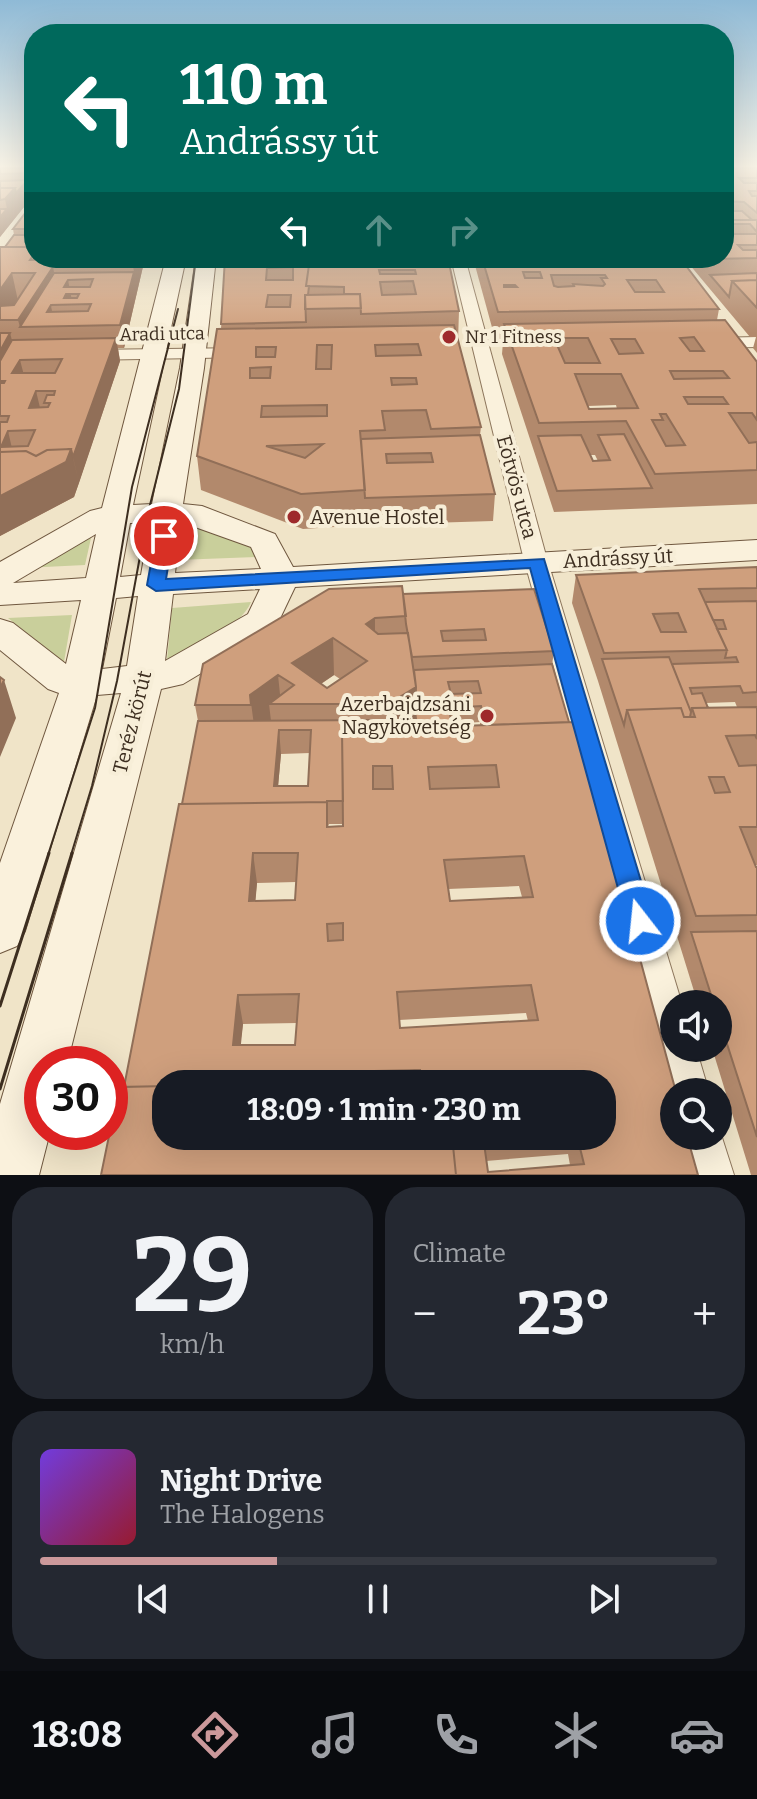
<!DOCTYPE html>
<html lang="en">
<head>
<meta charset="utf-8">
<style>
	:root { --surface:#171b24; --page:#242831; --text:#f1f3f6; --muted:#9ea1a6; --line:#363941; --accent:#cc999b }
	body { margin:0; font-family:Bitter,serif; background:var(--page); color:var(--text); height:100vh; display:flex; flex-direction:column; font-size:30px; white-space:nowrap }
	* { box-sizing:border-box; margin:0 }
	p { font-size:26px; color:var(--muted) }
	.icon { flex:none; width:44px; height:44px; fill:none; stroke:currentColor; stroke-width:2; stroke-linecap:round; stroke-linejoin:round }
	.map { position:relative; height:1175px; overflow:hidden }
	.side { display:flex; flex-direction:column; gap:12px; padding:12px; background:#0d0f14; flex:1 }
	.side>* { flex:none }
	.top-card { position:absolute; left:24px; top:24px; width:710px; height:244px; border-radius:32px; box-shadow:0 8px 32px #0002; background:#00695c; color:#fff; overflow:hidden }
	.controls { position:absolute; left:660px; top:990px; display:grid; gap:16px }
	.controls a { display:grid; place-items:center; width:72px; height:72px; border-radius:50%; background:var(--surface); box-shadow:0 8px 32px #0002; font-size:40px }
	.speed { position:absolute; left:24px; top:1046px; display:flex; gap:16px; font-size:40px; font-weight:700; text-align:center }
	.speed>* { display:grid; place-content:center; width:104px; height:104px; border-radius:50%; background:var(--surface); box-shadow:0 8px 32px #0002; line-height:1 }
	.speed .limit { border:12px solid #d22; background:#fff; color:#111 }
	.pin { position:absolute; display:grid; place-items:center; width:68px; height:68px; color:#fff; margin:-34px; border:4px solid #fff; border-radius:50%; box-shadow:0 2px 8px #0007 }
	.me { position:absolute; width:88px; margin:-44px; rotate:344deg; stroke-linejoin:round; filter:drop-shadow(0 0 6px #0008) }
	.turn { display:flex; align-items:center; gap:28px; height:168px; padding:0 24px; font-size:36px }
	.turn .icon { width:104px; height:104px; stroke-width:2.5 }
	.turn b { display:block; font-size:56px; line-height:68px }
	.lanes { display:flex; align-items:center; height:76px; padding:0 24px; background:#0003; justify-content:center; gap:40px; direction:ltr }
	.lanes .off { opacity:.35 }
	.big { font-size:60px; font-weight:700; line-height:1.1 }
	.side .card { flex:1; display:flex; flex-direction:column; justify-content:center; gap:12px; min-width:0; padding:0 28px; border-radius:32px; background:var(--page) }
	.side .dial { align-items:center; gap:0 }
	.dial b { font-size:104px; line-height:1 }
	.song { display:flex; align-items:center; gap:24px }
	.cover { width:96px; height:96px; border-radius:12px; background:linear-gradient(135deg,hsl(260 70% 55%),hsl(350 70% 35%)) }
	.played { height:8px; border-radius:4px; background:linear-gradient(90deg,var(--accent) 35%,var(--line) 35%) }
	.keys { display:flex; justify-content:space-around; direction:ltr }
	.heat { display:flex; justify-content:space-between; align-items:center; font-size:44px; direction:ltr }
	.side .tiles { flex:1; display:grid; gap:12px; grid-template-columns:1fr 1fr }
	.card:last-child { grid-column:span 2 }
	.trip { position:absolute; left:152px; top:1070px; width:464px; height:80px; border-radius:32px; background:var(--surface); box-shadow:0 8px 32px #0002; font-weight:700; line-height:80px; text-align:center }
	.tab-bar { display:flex; height:128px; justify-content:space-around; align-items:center; background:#090b0e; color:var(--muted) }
	.tab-bar .icon { width:56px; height:56px }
	.tab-bar .active { color:var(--accent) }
	.tab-bar b { font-size:36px; color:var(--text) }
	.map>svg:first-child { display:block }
	.green { fill:#c9cf9b }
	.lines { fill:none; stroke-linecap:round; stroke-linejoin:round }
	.minor-casing { stroke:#8d765c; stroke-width:2 }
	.secondary-casing { stroke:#6f573f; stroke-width:2 }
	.minor { fill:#faf1dc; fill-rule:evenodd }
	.secondary { fill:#faf1dc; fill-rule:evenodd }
	.tram-far1 { stroke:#3d2e20; stroke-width:2 }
	.tram { stroke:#3d2e20; stroke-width:3 }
	.wall { fill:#b2896c; fill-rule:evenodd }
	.shaded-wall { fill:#916f58 }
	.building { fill:#cf9f7d; stroke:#916f58; stroke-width:2; fill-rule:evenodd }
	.route { fill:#1a73e8; stroke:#114b97; stroke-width:2 }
	.poi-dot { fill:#9e2a2b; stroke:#f7eed8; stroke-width:3 }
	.labels { text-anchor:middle; stroke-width:8; stroke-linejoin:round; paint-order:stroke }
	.far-street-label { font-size:18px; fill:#3d2e20; stroke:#f7eed8 }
	.far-poi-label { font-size:18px; fill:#3d2e20; stroke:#f7eed8; text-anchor:start }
	.street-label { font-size:20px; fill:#3d2e20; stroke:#f7eed8 }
	.poi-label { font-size:20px; fill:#3d2e20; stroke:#f7eed8; text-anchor:start }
</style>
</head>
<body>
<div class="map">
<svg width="757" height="1175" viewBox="0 0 757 1175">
	<rect width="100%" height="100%" fill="#f0e4c8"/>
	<path class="green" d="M181,520C203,527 250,532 257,557L177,560Z
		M93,529L85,565L24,568Z
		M251,602C241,627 193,651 167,660L172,608Z
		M72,615L64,662L8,618Z"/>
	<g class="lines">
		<defs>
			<path id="minor" d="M451,258H465L545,552L682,1004H674V1048H696L709,1092H674V1104L522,552Z
				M757,337V347L710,348L702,343L710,338Z
				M246,348L254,353L252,357L86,360L78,355L86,350Z
				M718,1125L734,1175H692L681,1136H718Z"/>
			<path id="secondary" d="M166,258H186L133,505L152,504L180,368L196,258H216L204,368L183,504L202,506L275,534L293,567L757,540V560L295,587L275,629L183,684L161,689L67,1064H42V1132H50L39,1175H0V1104L121,693L97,695L25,931L17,946L0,953V863L59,693L48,689L0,650V619L13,623L66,664L81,600L0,605V562L90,511L102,508ZM181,522L251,547L261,569L175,573ZM130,523H150L141,575L120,577ZM96,534L86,578L13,583ZM260,589L248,614L165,661L173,594ZM138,596L127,666L102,669L116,598Z"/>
		</defs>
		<use href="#minor" class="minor-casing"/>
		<use href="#secondary" class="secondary-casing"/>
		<use href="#minor" class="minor"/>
		<use href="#secondary" class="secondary"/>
		<path class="tram-far1" d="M48,855L95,708L132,487L178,309
			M71,855L92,786L117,681L148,513L179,389L196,258"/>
		<path class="tram" d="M0,1006L49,853
			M0,1089L72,853"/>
	</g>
	<path class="wall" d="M0,168H34V191H30L32,197L0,237Z
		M724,168H757V353L753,348L756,337H750L684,258H724Z
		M33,210H34V258H145L124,348H118L120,361L74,497L0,536V247H5L14,235L13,229L34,212Z
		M225,258H448L459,311L458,341L481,427L480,435L495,494L493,521L365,525L303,529L201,490L197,456L221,329Z
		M473,258H680L719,309L717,320L757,362V504L554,512L502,354L503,342H496ZM504,285H515L516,287L504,286ZM616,405L617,409H589L588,406ZM590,455H595L598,461H593Z
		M757,567V865H755L757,867V1175H751L712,1048H718V1004H698L598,681L572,603L576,575ZM735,702L737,707L708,708L706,703Z
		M403,594L554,651L552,665L698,1175H101L124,1087L182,804L198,721L195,705ZM334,675L340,679L327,688L321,684ZM480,722V725L452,726L451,724ZM310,753L308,786H278L281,754ZM329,824H343V826L328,827ZM296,882L295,900L255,901L257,883ZM519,886L522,897L450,901L448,889ZM526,1013L528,1021L400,1028L399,1020ZM297,1023L295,1045H240L243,1024ZM166,1084H602V1136H166ZM568,1154L570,1165L488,1172L486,1161Z"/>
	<path class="shaded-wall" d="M28,180L32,197L0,237V217L7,209L5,199L15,188Z
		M135,258H145L124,348L120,325L134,272L133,266Z
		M53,267L58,294L51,306L55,326L20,327L18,320Z
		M12,273L18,301L0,320V290Z
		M68,280L72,301L67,304L64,287Z
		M10,333L18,363L5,381H0V351Z
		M116,338L120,361L79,483L73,457Z
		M20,360L26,383L12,373Z
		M36,391L42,416L29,408Z
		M8,431L14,457L1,447Z
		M71,449L79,483L74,497L0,536V496Z
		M375,618V656L366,624Z
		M333,638L334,675L295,701L292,663Z
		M278,675L281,704H269L271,721L255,733L250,695Z
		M4,680L16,718L0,757V688Z
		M416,687L415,725L388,743V704Z
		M279,730L281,754L276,809L274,786Z
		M253,853L257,883L253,930L249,901Z
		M238,995L243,1024L238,1073L233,1045Z"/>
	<path class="building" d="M0,168H34V173L0,174Z
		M724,168H757V178H739L744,183H757V191H749L752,196H757V213L744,202L724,201Z
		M28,180L16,193L15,188H0V181Z
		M0,188H15L5,199L0,200Z
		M0,209H7L0,217Z
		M724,211H742L752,220H724Z
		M26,212H34V229H13Z
		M724,220H757V232L750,224H724Z
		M724,228L729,234H757V245H738L743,250H757V258L713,259L712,258H724Z
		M14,235H34V247H5Z
		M0,247H34V254L30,260L135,258L133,266L53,267L18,320H0V306L14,305L35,273H12L0,290Z
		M225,258H310L306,286H309L308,295H305L306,322L221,324ZM293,267V280H266L267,268ZM268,295H291L290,307H266Z
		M310,258H448L459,311L361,314L360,294H344V287L306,286ZM379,270H415L416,274H380ZM413,281L416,294L382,295L380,282Z
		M482,258H505L548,261L546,258H560L563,266L581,267L577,258H680L719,309L498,312ZM613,260H642L645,265H615ZM523,272H540L542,278H525ZM551,275H605L607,278H601L605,284L603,286L573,284L574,286L558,287L554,286ZM627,280H656L664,292H635ZM504,285H515L517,287H504Z
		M134,272L120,325L20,327L54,273ZM93,279L90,287H64L68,280ZM66,294H79L77,298H64ZM91,304L88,311L47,312L51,305Z
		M757,273V280L732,281L729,297L710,275Z
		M757,280V308L732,281Z
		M360,294L361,308L305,309V295Z
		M725,320L757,362V420L752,413H729L749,443L757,442V470L655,474L626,421L539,423L504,324ZM694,337L704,351H690L680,338ZM554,338H588L600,363H565ZM611,339H635L643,353L619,354ZM670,371H723L729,378L674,379ZM575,374H621L638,408L589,409ZM684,397H723L728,404H688ZM660,414H666L685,445L666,446L652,420H663Z
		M454,325L481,427L431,429L426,410L382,411L385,430L360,431L365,490L301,494L197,456L217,329ZM418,344L421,355L376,356L375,345ZM317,345H332L331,369H316ZM256,347H276L275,357H256ZM271,367L270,378H250V368ZM391,378H416L417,384L392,385ZM327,405V416L261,417L262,406ZM323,444L305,458L266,446Z
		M0,333H10L0,351Z
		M116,338L73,457L71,449L47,450L36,456L26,451L0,452V422H7L9,416H0V383H4L5,381H0V361L12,340ZM62,359L55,373H12L20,360ZM36,391H55L54,395H47L44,403H50L48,407L29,408ZM35,430L28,446L1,447L8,431Z
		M624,434L652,488L557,491L538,436L581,435L593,461L610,460L598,435Z
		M480,435L495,494L365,498L361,439ZM431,453L433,462L387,463L386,454Z
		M71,449L66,462L0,496V452L26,451L36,456L47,450Z
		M757,567V588L699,589L727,650L604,653L576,575ZM678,613L686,632H661L653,614Z
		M402,586L406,616L375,618L366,624L378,634L408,633L416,687L388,704H269L294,685L278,675L250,695L251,705H195L203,664L329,589ZM333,638L367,661L327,688L292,663Z
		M534,589L554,651L412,657L406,624L403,594ZM484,629L486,640L443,641L441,631Z
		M757,601V692L743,693L740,686L690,688L692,694L702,693L708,708H692L691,712L672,664L738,662L736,657L725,658L727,650L717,629H726L723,620H713L705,602Z
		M669,657L691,712L690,717H684L681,708L627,710L624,725L602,659Z
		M552,664L569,722L485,725L481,706L449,708L452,726L417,728L415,710L416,687L414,670ZM478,681L481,693L451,694L448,682Z
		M0,677L4,680L0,688Z
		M757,707V739L755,735L726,736L739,766L757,765V827H740L756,867H757V915L696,916L627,710L681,708L684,717H695L692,708ZM709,777H724L730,792L715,793Z
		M378,720V729L342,730L343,801H327V808V802L182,804L198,721ZM279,730H311L308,786H274Z
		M576,722L676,1092H674V1136H687L698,1175H456L452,1136H483L488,1172L584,1164L577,1136H602V1084H446L445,1077L421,1078L420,1070L375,1071V1081L319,1084H166V1086L124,1087L179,804L327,802V827L343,826L342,730ZM496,765L499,787L430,789L428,767ZM373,766H392L393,789H373ZM253,853H298L295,900L249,901ZM524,856L533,897L450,901L444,860ZM343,923V940L328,941L327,924ZM531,985L538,1020L400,1028L397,992ZM299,994L295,1045H233L238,995Z
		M757,931V1137L718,1016V1004H714L691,932Z
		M420,1070L421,1084H375V1071Z
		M166,1086V1136H452L456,1175H101L119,1087Z"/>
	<linearGradient id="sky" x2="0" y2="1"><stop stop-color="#8fbad6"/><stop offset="0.5" stop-color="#f8f3e6"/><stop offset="1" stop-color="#f8f3e6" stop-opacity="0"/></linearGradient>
	<rect width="757" height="333" fill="url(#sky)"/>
	<path class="route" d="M164,531L173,536L166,579L544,559L653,921L650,929L640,932L631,929L627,921L530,568L156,591L147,585L156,536Z"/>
	<g class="poi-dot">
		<circle cx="449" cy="337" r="8"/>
		<circle cx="294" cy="517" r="8"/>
		<circle cx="487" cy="716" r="8"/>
	</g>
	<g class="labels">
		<g class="far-street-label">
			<text transform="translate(162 334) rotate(-1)" y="6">Aradi utca</text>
		</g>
		<g class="far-poi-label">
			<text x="465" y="343">Nr 1 Fitness</text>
		</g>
		<g class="street-label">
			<text transform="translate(517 487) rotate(75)" y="7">Eötvös utca</text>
			<text transform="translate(618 558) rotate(-3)" y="7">Andrássy út</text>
			<text transform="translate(132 722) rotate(-76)" y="7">Teréz körút</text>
		</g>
		<g class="poi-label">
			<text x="310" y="524">Avenue Hostel</text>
			<text x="471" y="711" text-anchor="end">Azerbajdzsáni<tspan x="471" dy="23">Nagykövetség</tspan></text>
		</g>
	</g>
</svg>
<div class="controls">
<a><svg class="icon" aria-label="sound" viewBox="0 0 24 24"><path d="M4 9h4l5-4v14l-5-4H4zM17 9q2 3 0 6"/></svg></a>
<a><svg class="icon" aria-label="search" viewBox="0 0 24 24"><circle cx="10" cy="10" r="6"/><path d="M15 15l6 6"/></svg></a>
</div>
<div class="speed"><div class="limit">30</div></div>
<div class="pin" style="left:164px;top:536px;background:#d93025"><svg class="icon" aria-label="arrive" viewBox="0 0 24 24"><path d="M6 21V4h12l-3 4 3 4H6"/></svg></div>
<svg class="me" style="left:640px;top:921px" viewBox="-20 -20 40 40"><circle r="17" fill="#1a73e8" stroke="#fff" stroke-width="3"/><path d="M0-11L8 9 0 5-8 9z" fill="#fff"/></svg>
<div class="trip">18:09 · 1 min · 230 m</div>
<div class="top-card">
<div class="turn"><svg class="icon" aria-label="left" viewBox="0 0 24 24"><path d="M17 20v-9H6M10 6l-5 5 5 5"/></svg><div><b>110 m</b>Andrássy út</div></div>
<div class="lanes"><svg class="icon" aria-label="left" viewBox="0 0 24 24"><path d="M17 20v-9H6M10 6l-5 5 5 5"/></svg><svg class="icon off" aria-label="ahead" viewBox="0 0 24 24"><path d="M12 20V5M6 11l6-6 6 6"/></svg><svg class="icon off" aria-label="right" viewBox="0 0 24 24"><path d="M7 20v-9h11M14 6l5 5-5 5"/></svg></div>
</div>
</div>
<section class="side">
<div class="tiles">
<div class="card dial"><b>29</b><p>km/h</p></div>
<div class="card"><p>Climate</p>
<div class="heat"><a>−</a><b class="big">23°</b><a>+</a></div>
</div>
<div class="card">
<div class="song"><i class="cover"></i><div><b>Night Drive</b><p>The Halogens</p></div></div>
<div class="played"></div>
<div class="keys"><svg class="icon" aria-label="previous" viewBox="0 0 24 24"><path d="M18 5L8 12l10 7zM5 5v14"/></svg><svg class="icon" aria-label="pause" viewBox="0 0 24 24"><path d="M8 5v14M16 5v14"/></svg><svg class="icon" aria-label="next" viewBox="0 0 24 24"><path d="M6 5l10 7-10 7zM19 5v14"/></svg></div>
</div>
</div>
</section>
<nav class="tab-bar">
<b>18:08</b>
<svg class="icon active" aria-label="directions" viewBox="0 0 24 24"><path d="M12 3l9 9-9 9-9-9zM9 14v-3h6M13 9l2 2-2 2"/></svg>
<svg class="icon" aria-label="music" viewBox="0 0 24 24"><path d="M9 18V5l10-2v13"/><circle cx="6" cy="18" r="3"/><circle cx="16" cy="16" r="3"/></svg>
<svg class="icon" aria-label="phone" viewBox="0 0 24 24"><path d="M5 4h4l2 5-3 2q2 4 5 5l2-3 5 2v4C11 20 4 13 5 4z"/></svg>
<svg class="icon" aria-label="climate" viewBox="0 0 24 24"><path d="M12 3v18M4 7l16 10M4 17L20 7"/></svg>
<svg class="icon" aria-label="car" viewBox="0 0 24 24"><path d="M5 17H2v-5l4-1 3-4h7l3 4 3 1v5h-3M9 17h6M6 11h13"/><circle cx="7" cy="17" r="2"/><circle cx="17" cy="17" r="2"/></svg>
</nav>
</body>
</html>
